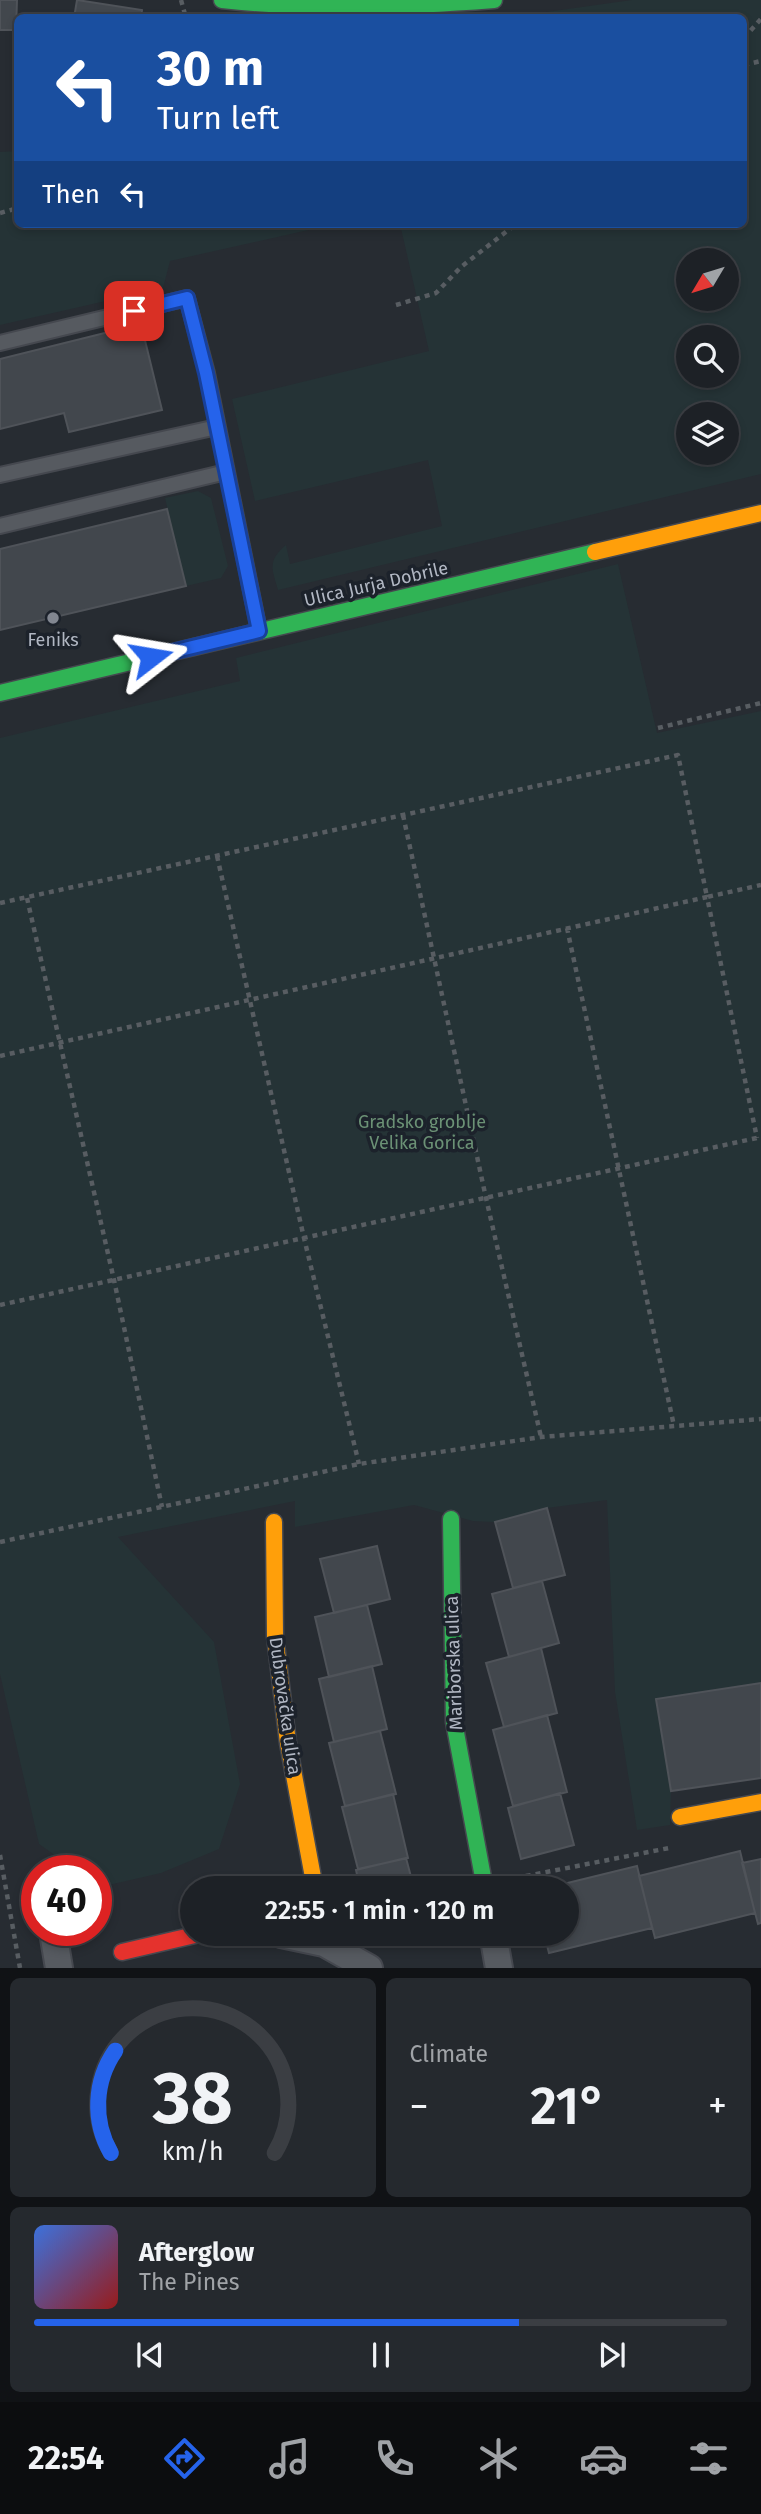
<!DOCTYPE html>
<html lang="en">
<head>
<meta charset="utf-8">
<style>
	:root { --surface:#1d2126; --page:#25292e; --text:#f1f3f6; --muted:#a0a3a7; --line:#3b3e43; --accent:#2563eb }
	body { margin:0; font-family:"Fira Sans",sans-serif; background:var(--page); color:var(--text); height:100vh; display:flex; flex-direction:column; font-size:26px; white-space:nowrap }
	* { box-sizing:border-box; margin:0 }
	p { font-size:23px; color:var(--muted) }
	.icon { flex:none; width:38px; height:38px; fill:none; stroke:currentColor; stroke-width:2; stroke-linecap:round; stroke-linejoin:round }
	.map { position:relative; height:1968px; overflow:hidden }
	.sheet { display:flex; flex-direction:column; gap:10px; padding:10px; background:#101215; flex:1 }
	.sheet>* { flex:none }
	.guide { position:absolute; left:14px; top:14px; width:733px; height:214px; border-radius:10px; box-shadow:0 4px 10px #0003,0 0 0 2px var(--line); background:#1a4fa0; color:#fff; overflow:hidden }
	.needle { width:46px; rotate:232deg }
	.controls { position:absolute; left:676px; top:248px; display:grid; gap:14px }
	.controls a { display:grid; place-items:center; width:63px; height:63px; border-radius:50%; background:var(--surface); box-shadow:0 4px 10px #0003,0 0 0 2px var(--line); font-size:35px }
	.speed { position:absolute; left:21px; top:1855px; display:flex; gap:14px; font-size:35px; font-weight:700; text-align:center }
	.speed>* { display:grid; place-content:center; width:91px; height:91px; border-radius:50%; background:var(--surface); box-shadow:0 4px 10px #0003,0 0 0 2px var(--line); line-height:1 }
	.speed .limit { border:10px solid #d22; background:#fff; color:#111 }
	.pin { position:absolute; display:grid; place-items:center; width:60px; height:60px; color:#fff; margin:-30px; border-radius:14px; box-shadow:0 4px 10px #0006 }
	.me { position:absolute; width:77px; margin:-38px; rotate:76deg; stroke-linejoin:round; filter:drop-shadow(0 0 5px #0008) }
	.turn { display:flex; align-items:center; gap:24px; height:147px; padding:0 28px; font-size:32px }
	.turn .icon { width:91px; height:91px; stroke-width:2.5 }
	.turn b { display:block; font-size:49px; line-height:60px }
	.then { display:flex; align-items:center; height:66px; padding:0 28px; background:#0003; gap:14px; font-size:26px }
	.big { font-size:52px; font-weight:600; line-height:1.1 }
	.sheet .tile { flex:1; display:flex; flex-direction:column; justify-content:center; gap:10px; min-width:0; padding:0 24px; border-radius:10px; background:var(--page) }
	.sheet .dial { align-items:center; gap:0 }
	.dial svg { height:182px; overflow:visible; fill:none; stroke:var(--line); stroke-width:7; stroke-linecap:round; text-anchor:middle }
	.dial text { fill:var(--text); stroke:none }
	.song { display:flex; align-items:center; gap:21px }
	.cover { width:84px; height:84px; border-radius:10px; background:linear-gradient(135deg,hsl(220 70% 55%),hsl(0 70% 35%)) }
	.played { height:7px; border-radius:4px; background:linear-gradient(90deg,var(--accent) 70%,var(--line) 70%) }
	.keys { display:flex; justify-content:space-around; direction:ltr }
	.heat { display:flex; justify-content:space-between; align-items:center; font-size:38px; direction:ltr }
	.sheet .tiles { flex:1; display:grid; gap:10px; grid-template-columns:1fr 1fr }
	.tile:last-child { grid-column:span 2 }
	.trip { position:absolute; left:180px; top:1876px; width:399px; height:70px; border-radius:35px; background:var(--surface); box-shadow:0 4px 10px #0003,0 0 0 2px var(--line); font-weight:600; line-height:70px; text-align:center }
	.menu { display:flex; height:112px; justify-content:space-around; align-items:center; background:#0c0d0f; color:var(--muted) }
	.menu .icon { width:49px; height:49px }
	.menu .current { color:var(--accent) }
	.menu b { font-size:32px; color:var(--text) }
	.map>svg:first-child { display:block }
	.green { fill:#253336; fill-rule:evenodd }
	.building { fill:#42474d; stroke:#4f5359; stroke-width:2 }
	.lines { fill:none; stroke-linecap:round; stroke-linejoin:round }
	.lane-casing { stroke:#45484f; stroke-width:18 }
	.street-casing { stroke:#45484f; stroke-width:30 }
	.fast-casing { stroke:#45484f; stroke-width:19 }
	.slow-casing { stroke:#45484f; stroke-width:19 }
	.jam-casing { stroke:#45484f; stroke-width:19 }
	.path { stroke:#585d62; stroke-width:4.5; stroke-dasharray:5 5; stroke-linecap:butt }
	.lane { stroke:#565a60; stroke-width:14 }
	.street { stroke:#565a60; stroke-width:26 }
	.fast { stroke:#30b455; stroke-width:16 }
	.slow { stroke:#ff9f0a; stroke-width:16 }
	.jam { stroke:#e5322d; stroke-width:16 }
	.route-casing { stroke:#184099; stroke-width:18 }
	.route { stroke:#2563eb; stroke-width:12 }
	.poi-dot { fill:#818690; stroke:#1c222b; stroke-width:2.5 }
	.labels { text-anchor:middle; stroke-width:7; stroke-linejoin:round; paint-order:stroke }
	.street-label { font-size:18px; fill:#b1b7c3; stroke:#1c222b }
	.poi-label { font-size:18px; fill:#b1b7c3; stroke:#1c222b }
	.park-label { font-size:18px; fill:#6b9175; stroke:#1c222b }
</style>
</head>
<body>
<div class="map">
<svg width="761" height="1968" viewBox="0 0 761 1968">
	<rect width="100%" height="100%" fill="#272c32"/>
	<path class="green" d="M632,0H761V474L278,590C272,569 267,561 286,545L290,564L442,526L428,460L255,501L232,399L429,351L400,224H744V18L511,17ZM688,261H726V299H688ZM688,338H726V376H688ZM688,415H726V453H688Z
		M17,151L18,224H335L170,261L163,288L0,325V152Z
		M198,491L211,498L228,566L221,578L186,586L165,498Z
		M618,564L657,733L761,711V1683L657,1699L671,1791L670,1825L637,1830L615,1692L607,1500L547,1508L495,1522L473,1521L414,1505L295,1527V1501L118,1537L214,1642L240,1784L219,1849L161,1873L100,1887L96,1885V1871H77L39,1844L0,1674V738L240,681L236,658Z"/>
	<path class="building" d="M0,0H17L16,30H0Z
		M77,0L142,10L141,18H74Z
		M141,324L162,410L69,432L64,413L0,429V359Z
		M167,509L186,586L0,630V549Z
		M547,1508L565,1575L513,1588L495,1522Z
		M377,1546L390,1599L334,1613L320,1559Z
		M542,1581L559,1643L509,1657L492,1594Z
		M367,1605L382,1664L329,1677L315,1617Z
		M541,1648L557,1713L504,1727L486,1663Z
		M372,1666L387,1729L334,1742L319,1679Z
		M761,1683V1778L671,1791L656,1699Z
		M547,1715L567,1792L513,1806L493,1730Z
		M380,1731L396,1794L345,1806L329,1743Z
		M560,1793L574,1845L521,1859L508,1808Z
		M393,1794L408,1858L358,1869L342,1807Z
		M740,1851L755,1913L655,1938L639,1876Z
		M406,1858L414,1888H360L356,1870Z
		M761,1859V1923L758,1924L742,1863Z
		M637,1866L652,1928L549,1953L544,1934H567V1888H547Z
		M371,1934H392L373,1939Z"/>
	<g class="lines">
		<defs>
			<path id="lane" d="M0,343L187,298L207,373L259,630
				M0,475L217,427
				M0,526L226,472"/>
			<path id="street" d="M281,1934L324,1943L369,1968
				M493,1934L499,1968
				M54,1938L59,1968"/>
			<path id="fast" d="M222,0C313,10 403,7 494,0
				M0,693L595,552
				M451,1519L454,1722L485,1888"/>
			<path id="slow" d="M595,552L761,513
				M274,1522L275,1636L288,1743L315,1888
				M680,1817L761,1802"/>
			<path id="jam" d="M122,1952L199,1934"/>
		</defs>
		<use href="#lane" class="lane-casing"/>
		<use href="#street" class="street-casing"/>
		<use href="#fast" class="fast-casing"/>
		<use href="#slow" class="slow-casing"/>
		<use href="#jam" class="jam-casing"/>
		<path class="path" d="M181,0L186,18
			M744,38L761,19
			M744,65L761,61
			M0,213L18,208
			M396,305L436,293L461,267L516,224
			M658,728L761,703
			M403,815L486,1198L541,1437
			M217,856L304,1238L359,1464
			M27,898L114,1280L162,1507
			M0,903L678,755L707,897L761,885
			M567,928L674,1426
			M0,1056L707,897L757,1138
			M0,1305L761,1137
			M0,1542L359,1464L541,1437L761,1419
			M0,1855L20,1968
			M516,1878L669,1848"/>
		<use href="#lane" class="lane"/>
		<use href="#street" class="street"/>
		<use href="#fast" class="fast"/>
		<use href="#slow" class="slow"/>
		<use href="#jam" class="jam"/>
	</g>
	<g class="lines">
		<defs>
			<path id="route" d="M134,311L187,298L206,373L259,631L151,657"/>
		</defs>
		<use href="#route" class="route-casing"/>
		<use href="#route" class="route"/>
	</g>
	<circle class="poi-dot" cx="53" cy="618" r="7"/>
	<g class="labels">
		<g class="street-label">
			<text transform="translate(376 584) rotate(-13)" y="6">Ulica Jurja Dobrile</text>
			<text transform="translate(454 1663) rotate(-92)" y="6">Mariborska ulica</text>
			<text transform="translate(285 1706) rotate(82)" y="6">Dubrovačka ulica</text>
		</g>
		<g class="poi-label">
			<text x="53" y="646">Feniks</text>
		</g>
		<g class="park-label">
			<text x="422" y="1128">Gradsko groblje<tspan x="422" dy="21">Velika Gorica</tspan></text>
		</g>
	</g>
</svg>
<div class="controls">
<a><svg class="needle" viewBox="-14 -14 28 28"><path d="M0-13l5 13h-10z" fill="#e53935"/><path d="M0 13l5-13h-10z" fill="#a0a3a7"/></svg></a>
<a><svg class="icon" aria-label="search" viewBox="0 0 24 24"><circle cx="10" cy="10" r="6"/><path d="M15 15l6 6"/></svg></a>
<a><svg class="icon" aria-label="layers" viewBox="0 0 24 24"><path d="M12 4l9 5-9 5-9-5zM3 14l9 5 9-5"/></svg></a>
</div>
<div class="speed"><div class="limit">40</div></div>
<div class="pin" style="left:134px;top:311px;background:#d93025"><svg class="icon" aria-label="arrive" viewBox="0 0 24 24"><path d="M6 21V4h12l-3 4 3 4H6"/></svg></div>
<svg class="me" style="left:151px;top:657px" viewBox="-20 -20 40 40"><path d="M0-17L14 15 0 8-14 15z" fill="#2563eb" stroke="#fff" stroke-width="4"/></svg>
<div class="trip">22:55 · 1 min · 120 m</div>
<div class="guide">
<div class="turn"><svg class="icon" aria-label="left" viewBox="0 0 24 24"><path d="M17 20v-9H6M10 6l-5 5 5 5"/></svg><div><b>30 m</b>Turn left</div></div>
<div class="then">Then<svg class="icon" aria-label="left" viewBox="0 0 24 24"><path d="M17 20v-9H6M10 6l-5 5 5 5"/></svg></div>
</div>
</div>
<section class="sheet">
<div class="tiles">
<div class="tile dial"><svg viewBox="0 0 100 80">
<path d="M14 69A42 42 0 1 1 86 69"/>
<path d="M14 69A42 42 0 0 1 16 24" stroke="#2563eb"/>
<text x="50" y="56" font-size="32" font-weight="700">38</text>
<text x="50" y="72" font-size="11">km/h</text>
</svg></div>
<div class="tile"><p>Climate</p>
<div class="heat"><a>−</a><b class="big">21°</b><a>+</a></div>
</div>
<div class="tile">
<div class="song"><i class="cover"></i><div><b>Afterglow</b><p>The Pines</p></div></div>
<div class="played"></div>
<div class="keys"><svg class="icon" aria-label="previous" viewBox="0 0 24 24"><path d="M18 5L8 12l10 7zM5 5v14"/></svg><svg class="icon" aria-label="pause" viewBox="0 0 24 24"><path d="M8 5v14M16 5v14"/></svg><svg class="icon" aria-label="next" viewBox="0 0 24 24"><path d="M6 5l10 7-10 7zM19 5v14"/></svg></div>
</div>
</div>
</section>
<nav class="menu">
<b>22:54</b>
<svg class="icon current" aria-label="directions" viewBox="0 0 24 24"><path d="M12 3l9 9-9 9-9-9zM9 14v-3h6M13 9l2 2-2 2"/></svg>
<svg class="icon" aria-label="music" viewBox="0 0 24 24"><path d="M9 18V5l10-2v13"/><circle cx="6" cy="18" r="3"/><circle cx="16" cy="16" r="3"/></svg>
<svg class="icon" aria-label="phone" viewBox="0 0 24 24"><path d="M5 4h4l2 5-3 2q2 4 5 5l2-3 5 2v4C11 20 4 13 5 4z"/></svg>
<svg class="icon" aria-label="climate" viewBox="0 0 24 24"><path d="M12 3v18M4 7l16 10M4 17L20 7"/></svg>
<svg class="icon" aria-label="car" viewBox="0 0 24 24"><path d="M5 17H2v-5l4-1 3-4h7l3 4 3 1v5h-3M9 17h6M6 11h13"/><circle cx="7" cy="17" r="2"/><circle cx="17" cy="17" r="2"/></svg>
<svg class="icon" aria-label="filters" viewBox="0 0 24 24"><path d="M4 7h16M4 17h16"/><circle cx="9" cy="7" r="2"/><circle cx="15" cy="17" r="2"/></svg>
</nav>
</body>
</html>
